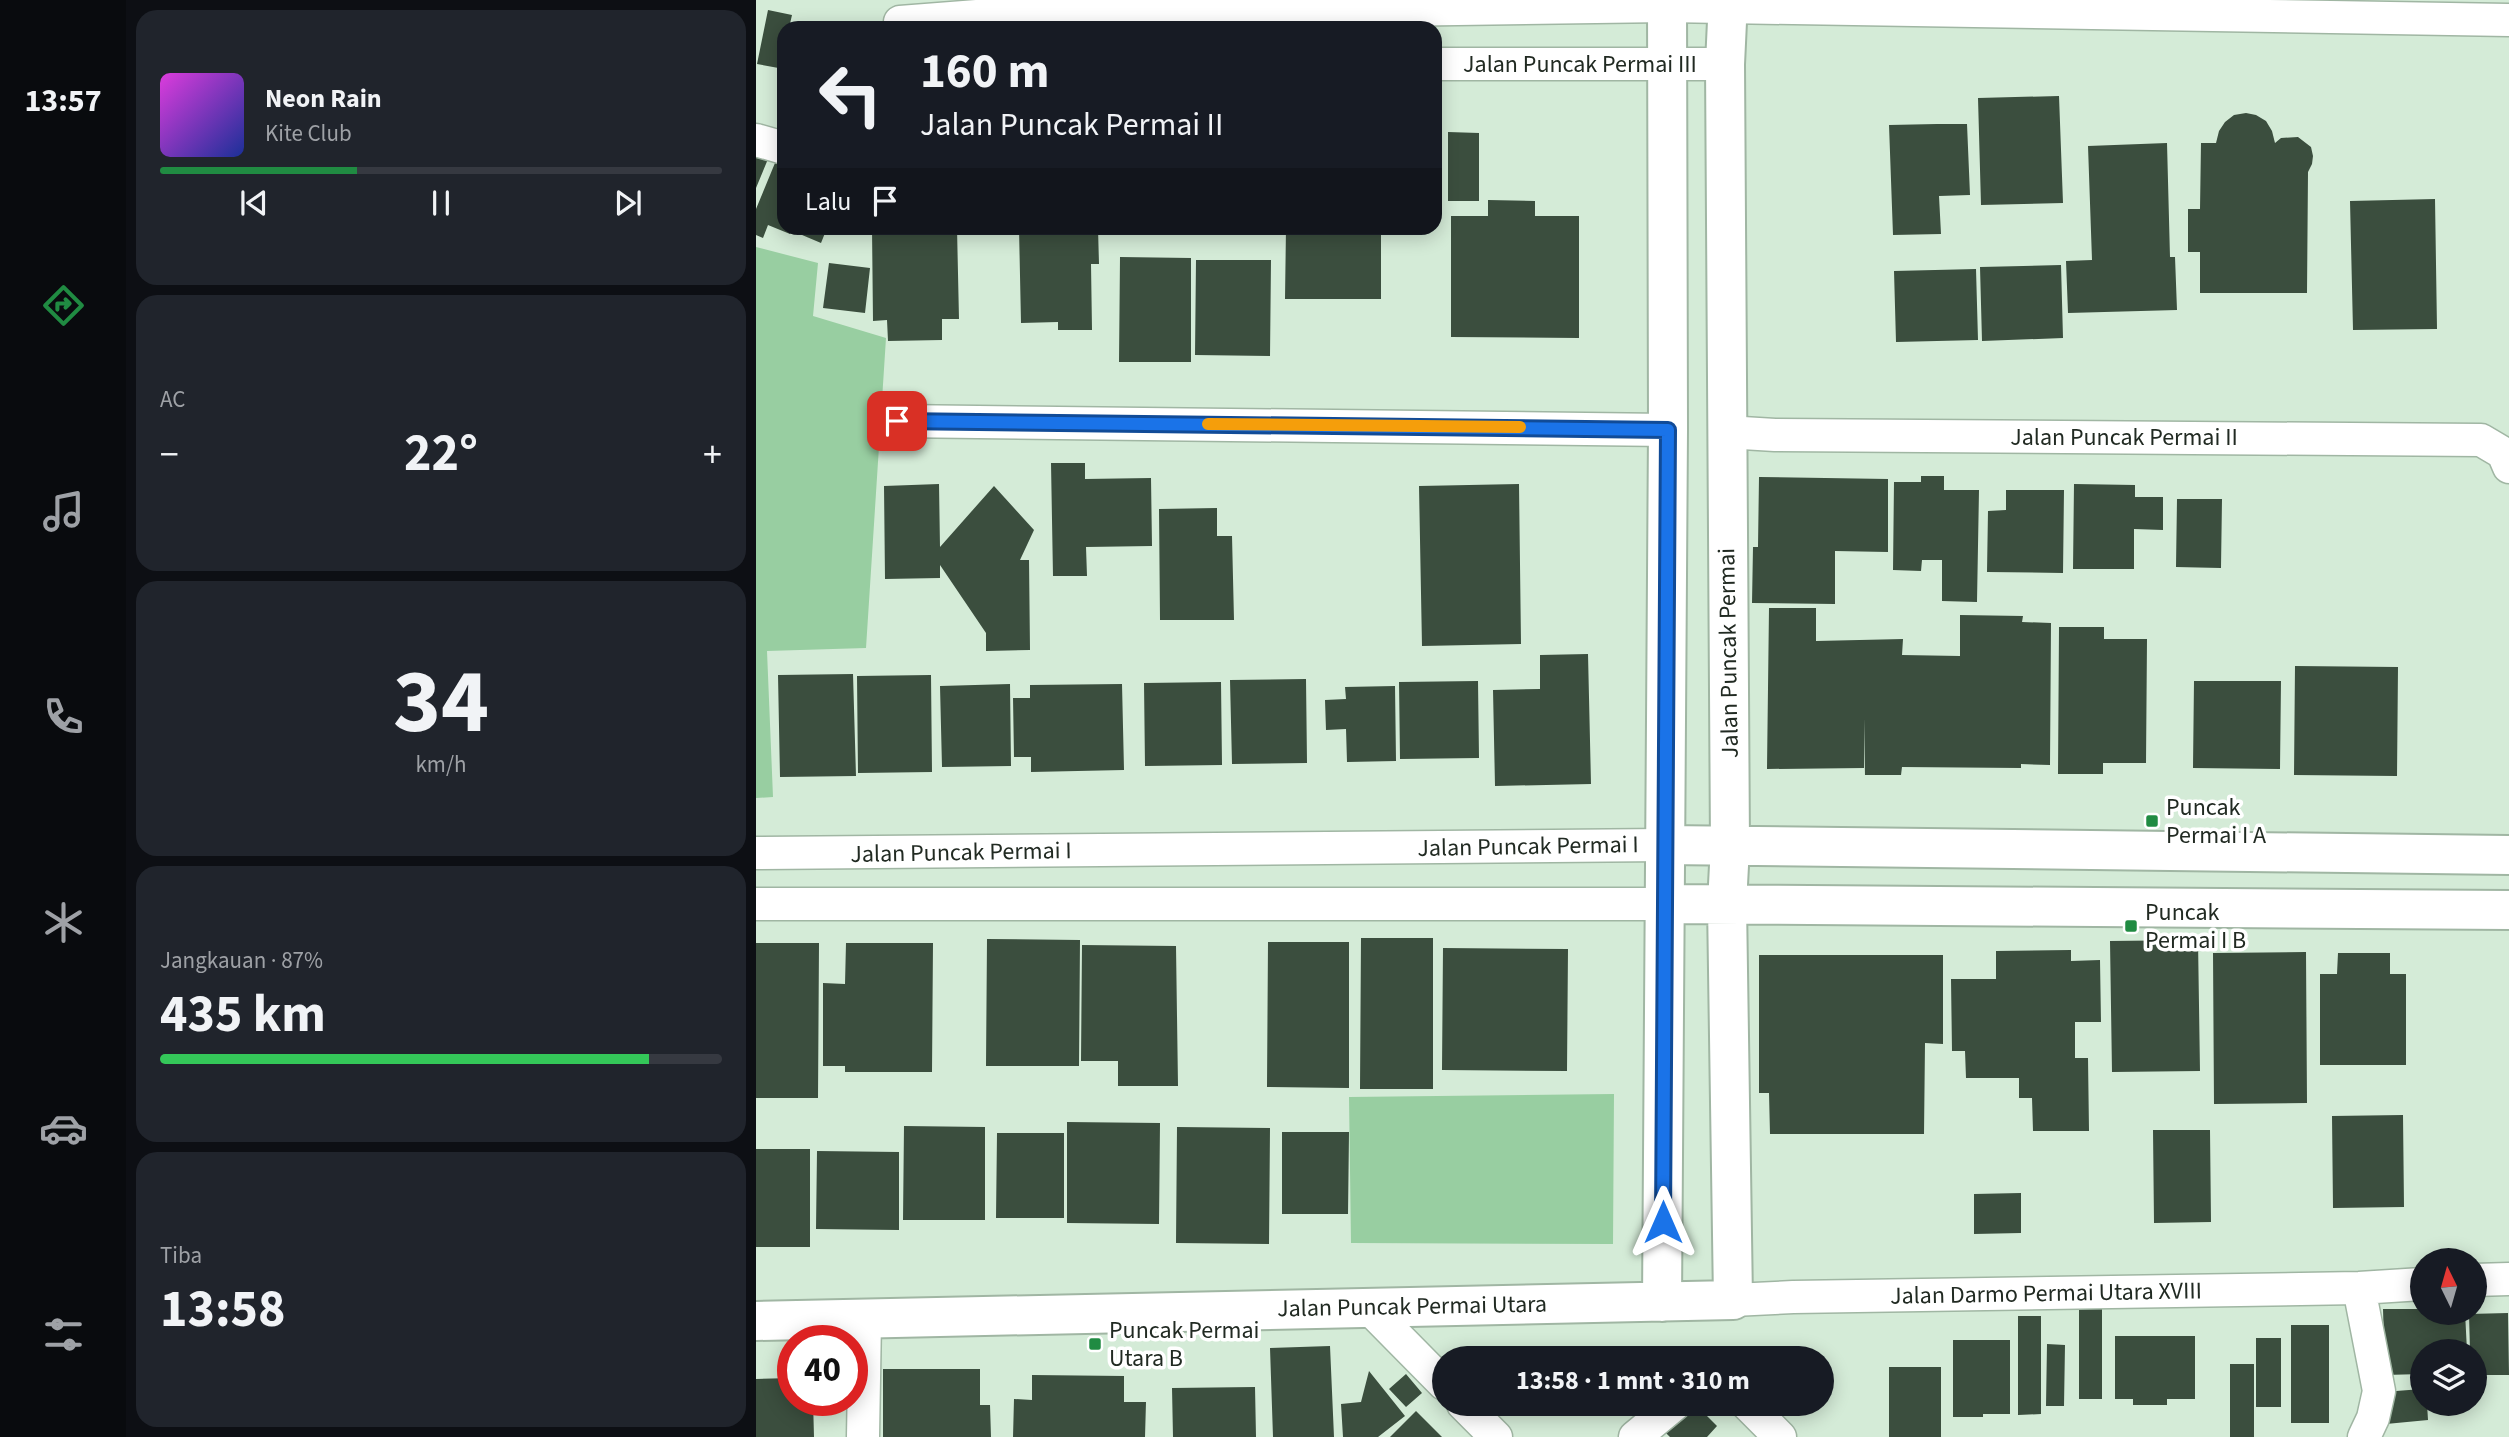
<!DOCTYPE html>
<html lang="id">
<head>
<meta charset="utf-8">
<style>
	:root { --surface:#171b24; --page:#20242c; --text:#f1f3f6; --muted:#9ea1a6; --line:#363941; --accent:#208b42 }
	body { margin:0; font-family:"Source Sans 3",sans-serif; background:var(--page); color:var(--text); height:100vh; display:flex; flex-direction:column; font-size:26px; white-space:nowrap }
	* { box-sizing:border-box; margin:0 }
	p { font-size:23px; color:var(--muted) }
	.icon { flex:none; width:38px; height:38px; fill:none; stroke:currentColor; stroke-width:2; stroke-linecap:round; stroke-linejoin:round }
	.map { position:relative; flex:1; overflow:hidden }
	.panel { display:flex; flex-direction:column; gap:10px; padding:10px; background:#0d0f14; width:630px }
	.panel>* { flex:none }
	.top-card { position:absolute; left:21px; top:21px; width:665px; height:214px; border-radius:21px; box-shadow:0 4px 18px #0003; background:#171b24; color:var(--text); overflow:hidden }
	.needle { width:46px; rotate:355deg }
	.fabs { position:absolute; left:1654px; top:1248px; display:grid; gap:14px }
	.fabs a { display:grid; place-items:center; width:77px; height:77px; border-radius:50%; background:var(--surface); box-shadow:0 4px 18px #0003; font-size:35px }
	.speed { position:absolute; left:21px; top:1325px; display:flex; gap:14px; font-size:35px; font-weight:700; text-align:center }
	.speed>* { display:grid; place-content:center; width:91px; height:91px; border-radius:50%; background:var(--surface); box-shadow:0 4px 18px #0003; line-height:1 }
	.speed .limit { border:10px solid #d22; background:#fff; color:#111 }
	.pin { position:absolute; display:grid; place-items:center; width:60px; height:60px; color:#fff; margin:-30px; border-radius:14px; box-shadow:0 4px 10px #0006 }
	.me { position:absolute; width:77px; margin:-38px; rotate:0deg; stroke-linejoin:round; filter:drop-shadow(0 0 5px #0008) }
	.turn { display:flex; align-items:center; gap:24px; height:147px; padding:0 28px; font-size:32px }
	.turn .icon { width:91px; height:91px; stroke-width:2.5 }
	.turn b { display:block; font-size:49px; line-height:60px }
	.then { display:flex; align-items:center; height:66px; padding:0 28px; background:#0003; gap:14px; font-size:26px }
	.big { font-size:52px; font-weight:700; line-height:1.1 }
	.panel .widget { flex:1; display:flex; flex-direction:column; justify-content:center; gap:10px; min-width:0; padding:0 24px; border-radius:21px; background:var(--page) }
	.panel .dial { align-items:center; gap:0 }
	.dial b { font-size:91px; line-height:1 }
	.song { display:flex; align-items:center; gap:21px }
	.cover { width:84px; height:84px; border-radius:10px; background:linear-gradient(135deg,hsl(300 70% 55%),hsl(230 70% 35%)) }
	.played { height:7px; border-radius:4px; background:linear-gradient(90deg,var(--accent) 35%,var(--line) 35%) }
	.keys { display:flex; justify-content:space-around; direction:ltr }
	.heat { display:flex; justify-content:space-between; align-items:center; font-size:38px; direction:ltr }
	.charge { height:10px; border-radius:5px; background:linear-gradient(90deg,#34c759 87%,var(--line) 0) }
	.trip { position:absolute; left:676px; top:1346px; width:402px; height:70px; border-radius:35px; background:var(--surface); box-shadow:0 4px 18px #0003; font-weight:700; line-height:70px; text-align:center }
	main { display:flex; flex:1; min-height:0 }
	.dock { display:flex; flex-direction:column; width:126px; justify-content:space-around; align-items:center; background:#090b0e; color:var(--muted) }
	.dock .icon { width:49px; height:49px }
	.dock .on { color:var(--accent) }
	.dock b { font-size:32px; color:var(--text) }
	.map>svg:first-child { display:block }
	.green { fill:#98cea1 }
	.building { fill:#3b4e3e }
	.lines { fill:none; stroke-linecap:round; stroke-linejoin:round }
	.minor-casing { stroke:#a0b6a3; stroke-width:35 }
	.tertiary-casing { stroke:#a0b6a3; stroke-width:42 }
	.minor { stroke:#fff; stroke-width:32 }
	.tertiary { stroke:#fff; stroke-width:38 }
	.route-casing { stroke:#114b97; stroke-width:18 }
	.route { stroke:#1a73e8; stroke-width:12 }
	.slow { stroke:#f59e0b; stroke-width:12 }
	.poi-dot { fill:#208b42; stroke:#fff; stroke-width:2.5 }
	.labels { text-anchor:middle; stroke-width:7; stroke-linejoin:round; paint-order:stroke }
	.street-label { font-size:24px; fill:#212a22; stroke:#fff }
	.poi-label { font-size:24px; fill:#212a22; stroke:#fff; text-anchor:start }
</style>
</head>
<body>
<main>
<nav class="dock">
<b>13:57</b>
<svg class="icon on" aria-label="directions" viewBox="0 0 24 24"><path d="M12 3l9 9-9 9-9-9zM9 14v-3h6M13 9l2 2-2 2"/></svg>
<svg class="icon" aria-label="music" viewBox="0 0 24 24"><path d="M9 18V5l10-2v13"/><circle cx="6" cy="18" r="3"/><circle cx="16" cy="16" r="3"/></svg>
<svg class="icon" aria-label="phone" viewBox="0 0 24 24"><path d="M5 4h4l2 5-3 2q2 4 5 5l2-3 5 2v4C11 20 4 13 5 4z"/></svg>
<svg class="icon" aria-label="climate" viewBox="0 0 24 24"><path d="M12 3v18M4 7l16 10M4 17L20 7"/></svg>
<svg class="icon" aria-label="car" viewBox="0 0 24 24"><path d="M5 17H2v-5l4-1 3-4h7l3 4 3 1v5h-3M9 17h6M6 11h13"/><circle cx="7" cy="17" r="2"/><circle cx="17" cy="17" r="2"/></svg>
<svg class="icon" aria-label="filters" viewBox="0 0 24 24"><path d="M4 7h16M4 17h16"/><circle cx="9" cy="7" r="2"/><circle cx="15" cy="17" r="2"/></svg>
</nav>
<section class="panel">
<div class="widget">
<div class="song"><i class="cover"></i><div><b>Neon Rain</b><p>Kite Club</p></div></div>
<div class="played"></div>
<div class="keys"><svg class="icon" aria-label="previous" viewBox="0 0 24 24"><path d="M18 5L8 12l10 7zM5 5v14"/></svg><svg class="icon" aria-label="pause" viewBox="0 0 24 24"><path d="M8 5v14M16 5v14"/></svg><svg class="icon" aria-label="next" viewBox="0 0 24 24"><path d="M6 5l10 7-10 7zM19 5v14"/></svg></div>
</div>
<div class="widget"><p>AC</p>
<div class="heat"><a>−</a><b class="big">22°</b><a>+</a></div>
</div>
<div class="widget dial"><b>34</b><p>km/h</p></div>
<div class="widget"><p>Jangkauan · 87%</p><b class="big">435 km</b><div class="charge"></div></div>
<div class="widget"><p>Tiba</p><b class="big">13:58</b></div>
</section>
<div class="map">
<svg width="1753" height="1437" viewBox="0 0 1753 1437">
	<rect width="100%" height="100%" fill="#d4ebd7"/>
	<path class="green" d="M0,247L62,263L57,316L130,338L110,648L11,651L17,797L0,798Z
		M858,1094L857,1244L595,1243L593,1097Z"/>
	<path class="building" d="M12,10L36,15L33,28H28V69L1,64Z
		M1303,96L1307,203L1225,205L1222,98Z
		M1490,113L1500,115L1510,121L1516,131L1519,143L1525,138L1542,137L1555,147L1557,156L1556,164L1552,172L1551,293H1444V252H1432V209H1444L1445,143H1460L1463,131L1469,122L1478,115Z
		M1181,124H1211L1214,195L1183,196L1185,234L1137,235L1133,125Z
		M692,132L723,133V201H692Z
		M1411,143L1414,257H1419L1421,310L1312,313L1310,261L1336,260L1332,146Z
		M0,154L12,159L0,188Z
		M19,163L28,167V228H37L34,234L12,225L7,238L0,235V209Z
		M1679,199L1681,329L1597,330L1594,201Z
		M732,200L779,201V216H823V338L695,337V216H732Z
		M41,228H71L65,243L39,232Z
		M116,228H201L203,319H186V340L132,341L131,320L117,321Z
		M263,228H342L343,264H335L336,330H302V322L265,323Z
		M530,228H625V299H529Z
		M364,257L435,258V362H363Z
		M440,260H515L514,356L439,355Z
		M73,263L114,268L109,313L67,308Z
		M1305,265L1307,338L1226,341L1224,267Z
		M1220,269L1222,340L1140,342L1138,271Z
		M295,463H329V479L395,478L396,546L330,547L331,576H297Z
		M1165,476H1188V490H1223L1221,602L1186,601V560H1166L1165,571L1137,570L1138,482H1165Z
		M1003,477L1132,479V552L1079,551V604L996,603L997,547H1002Z
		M183,484L184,547L238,486L278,530L264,560H273L274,650L230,651V633L184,565V578L129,579L128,486Z
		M763,484L765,644L666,646L663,486Z
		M1318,484L1379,485V497H1407V530L1378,529V569H1317Z
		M1250,490H1308L1307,573L1231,572L1232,511L1250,510Z
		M1421,499H1466L1465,568L1420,567Z
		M461,508V536H476L478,620H404L403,509Z
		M1013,608H1060V641L1147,639L1146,655L1204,656V615L1267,616L1266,622L1295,623L1294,765L1265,764V768L1146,767L1145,775H1109L1108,718V768L1011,769Z
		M1303,627H1348V639H1391L1390,763H1347V774H1302Z
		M832,654L835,784L739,786L737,690L784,689V655Z
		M1539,666L1642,667L1641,776L1538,775Z
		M97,674L100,776L24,777L22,675Z
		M175,675L176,772L102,773L101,676Z
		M550,679L551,763L476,764L474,680Z
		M722,681L723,758L644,759L643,682Z
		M1438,681H1525L1524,769L1437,768Z
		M465,682L466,765L389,766L388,683Z
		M254,684L255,766L186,767L184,686Z
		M366,684L368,770L275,772V757H258L257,698H274V685Z
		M639,686L640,761L591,762L590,729L570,730L569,700L590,699L589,687Z
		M605,938H677V1089H604Z
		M231,939L324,940L323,1066H230Z
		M1442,940L1444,1071L1356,1072L1354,941Z
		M512,942H593V1088L511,1087Z
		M0,943H63L62,1098H0Z
		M90,943H177L176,1072H89V1066H67V983L89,984Z
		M326,945L420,946L422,1086H362V1061H325Z
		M687,948L812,949L811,1071L686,1070Z
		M1315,950V961L1344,960L1345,1022H1319V1058H1332L1333,1131H1277L1276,1098H1263V1078H1210L1209,1051H1196L1195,979H1240V951Z
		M1550,952L1551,1103L1458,1104L1457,953Z
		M1582,953H1634V974H1650V1065H1564V974H1581Z
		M1003,955H1187V1044L1169,1043L1168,1134H1014L1013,1093H1003Z
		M1647,1115L1648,1207L1577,1208L1576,1116Z
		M311,1122L404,1123L403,1224L311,1223Z
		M148,1126L229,1127V1220H147Z
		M421,1127L514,1128L513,1244L420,1243Z
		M1397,1130H1454L1455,1222L1398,1223Z
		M526,1132H593L592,1214H526Z
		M241,1133H308V1218H240Z
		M0,1149H54V1247H0Z
		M61,1151L143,1152V1230L60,1229Z
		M1265,1193V1233L1218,1234V1194Z
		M1323,1307L1346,1308V1399H1323Z
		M1627,1309H1666V1312H1709L1711,1351H1666V1374L1629,1375Z
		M1752,1313L1753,1375H1718V1351H1714L1713,1314Z
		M1262,1316H1285V1414L1262,1415Z
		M1535,1325H1573V1423H1535Z
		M1359,1336H1439V1399H1411V1405H1377V1399H1359Z
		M1500,1338H1525V1407H1500Z
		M1197,1340H1254V1414H1227V1417H1197Z
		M1291,1344L1309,1345L1308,1406H1290Z
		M574,1346L578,1437H517L514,1348Z
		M1474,1364H1498V1437H1474Z
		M1133,1367H1185V1437H1133Z
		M127,1369H224V1405H234L235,1437H127Z
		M613,1371L649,1416L622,1437H587L585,1404L605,1402Z
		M650,1374L666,1393L650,1407L633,1389Z
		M276,1375L368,1376V1402H390L389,1437H257L258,1399L276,1400Z
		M37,1378V1400H57L58,1437H0V1379Z
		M499,1387L500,1437H417L416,1388Z
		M1666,1389V1404H1671L1672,1420L1630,1424L1627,1392Z
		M934,1404H939L961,1426L951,1437H914L907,1430Z
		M660,1411L686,1437H634Z"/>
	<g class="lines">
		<defs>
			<path id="minor" d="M144,22L221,16L911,6L1753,20
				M679,64H969
				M0,140L28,148
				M141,421L912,430
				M970,432L1019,435L1725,440L1747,453L1753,467
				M0,853L909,845
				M0,904H908
				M1718,1280L1753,1279
				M1603,1288L1623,1391L1617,1418L1608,1437
				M977,1300L1037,1297L1603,1288L1666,1284
				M612,1307L688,1384
				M707,1404L740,1437
				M991,1404L1024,1437
				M107,1437L109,1319
				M879,1437L919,1404"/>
			<path id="tertiary" d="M909,845L1753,855
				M908,904L1753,910
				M906,1302L912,430L911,0
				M0,1321L977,1300L971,904L974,846L969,64L972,0"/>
		</defs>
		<use href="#minor" class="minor-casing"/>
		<use href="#tertiary" class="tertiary-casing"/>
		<use href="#minor" class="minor"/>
		<use href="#tertiary" class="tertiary"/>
	</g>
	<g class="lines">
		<defs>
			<path id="route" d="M141,421L912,430L907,1222"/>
		</defs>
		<use href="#route" class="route-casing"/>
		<use href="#route" class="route"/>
		<path class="slow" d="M452,424L764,427"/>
	</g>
	<g class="poi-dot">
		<rect x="1389" y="814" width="14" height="14" rx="3.5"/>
		<rect x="1368" y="919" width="14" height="14" rx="3.5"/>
		<rect x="332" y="1337" width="14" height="14" rx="3.5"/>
	</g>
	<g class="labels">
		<g class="street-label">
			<text x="824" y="72">Jalan Puncak Permai III</text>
			<text x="1368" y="445">Jalan Puncak Permai II</text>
			<text transform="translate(972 653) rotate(-91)" y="8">Jalan Puncak Permai</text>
			<text transform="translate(772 846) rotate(-1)" y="8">Jalan Puncak Permai I</text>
			<text transform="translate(205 852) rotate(-1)" y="8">Jalan Puncak Permai I</text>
			<text transform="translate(1290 1293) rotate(-1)" y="8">Jalan Darmo Permai Utara XVIII</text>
			<text transform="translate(656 1306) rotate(-1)" y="8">Jalan Puncak Permai Utara</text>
		</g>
		<g class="poi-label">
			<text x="1410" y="815">Puncak<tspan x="1410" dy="28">Permai I A</tspan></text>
			<text x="1389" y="920">Puncak<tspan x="1389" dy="28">Permai I B</tspan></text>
			<text x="353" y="1338">Puncak Permai<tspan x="353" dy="28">Utara B</tspan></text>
		</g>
	</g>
</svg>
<div class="fabs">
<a><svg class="needle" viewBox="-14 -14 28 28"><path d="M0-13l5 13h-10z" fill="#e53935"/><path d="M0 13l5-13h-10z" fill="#9ea1a6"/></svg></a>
<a><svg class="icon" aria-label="layers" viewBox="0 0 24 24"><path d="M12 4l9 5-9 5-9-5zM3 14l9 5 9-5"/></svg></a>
</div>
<div class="speed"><div class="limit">40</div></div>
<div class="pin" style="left:141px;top:421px;background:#d93025"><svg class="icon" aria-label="arrive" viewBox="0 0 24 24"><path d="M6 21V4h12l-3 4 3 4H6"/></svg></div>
<svg class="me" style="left:907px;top:1222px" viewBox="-20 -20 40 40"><path d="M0-17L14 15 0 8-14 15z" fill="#1a73e8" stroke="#fff" stroke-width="4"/></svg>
<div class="trip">13:58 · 1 mnt · 310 m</div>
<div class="top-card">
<div class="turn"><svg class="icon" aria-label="left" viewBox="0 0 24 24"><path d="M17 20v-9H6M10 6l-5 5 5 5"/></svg><div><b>160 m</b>Jalan Puncak Permai II</div></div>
<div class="then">Lalu<svg class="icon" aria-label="arrive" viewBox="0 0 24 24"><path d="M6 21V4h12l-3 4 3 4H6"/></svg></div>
</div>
</div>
</main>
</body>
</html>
